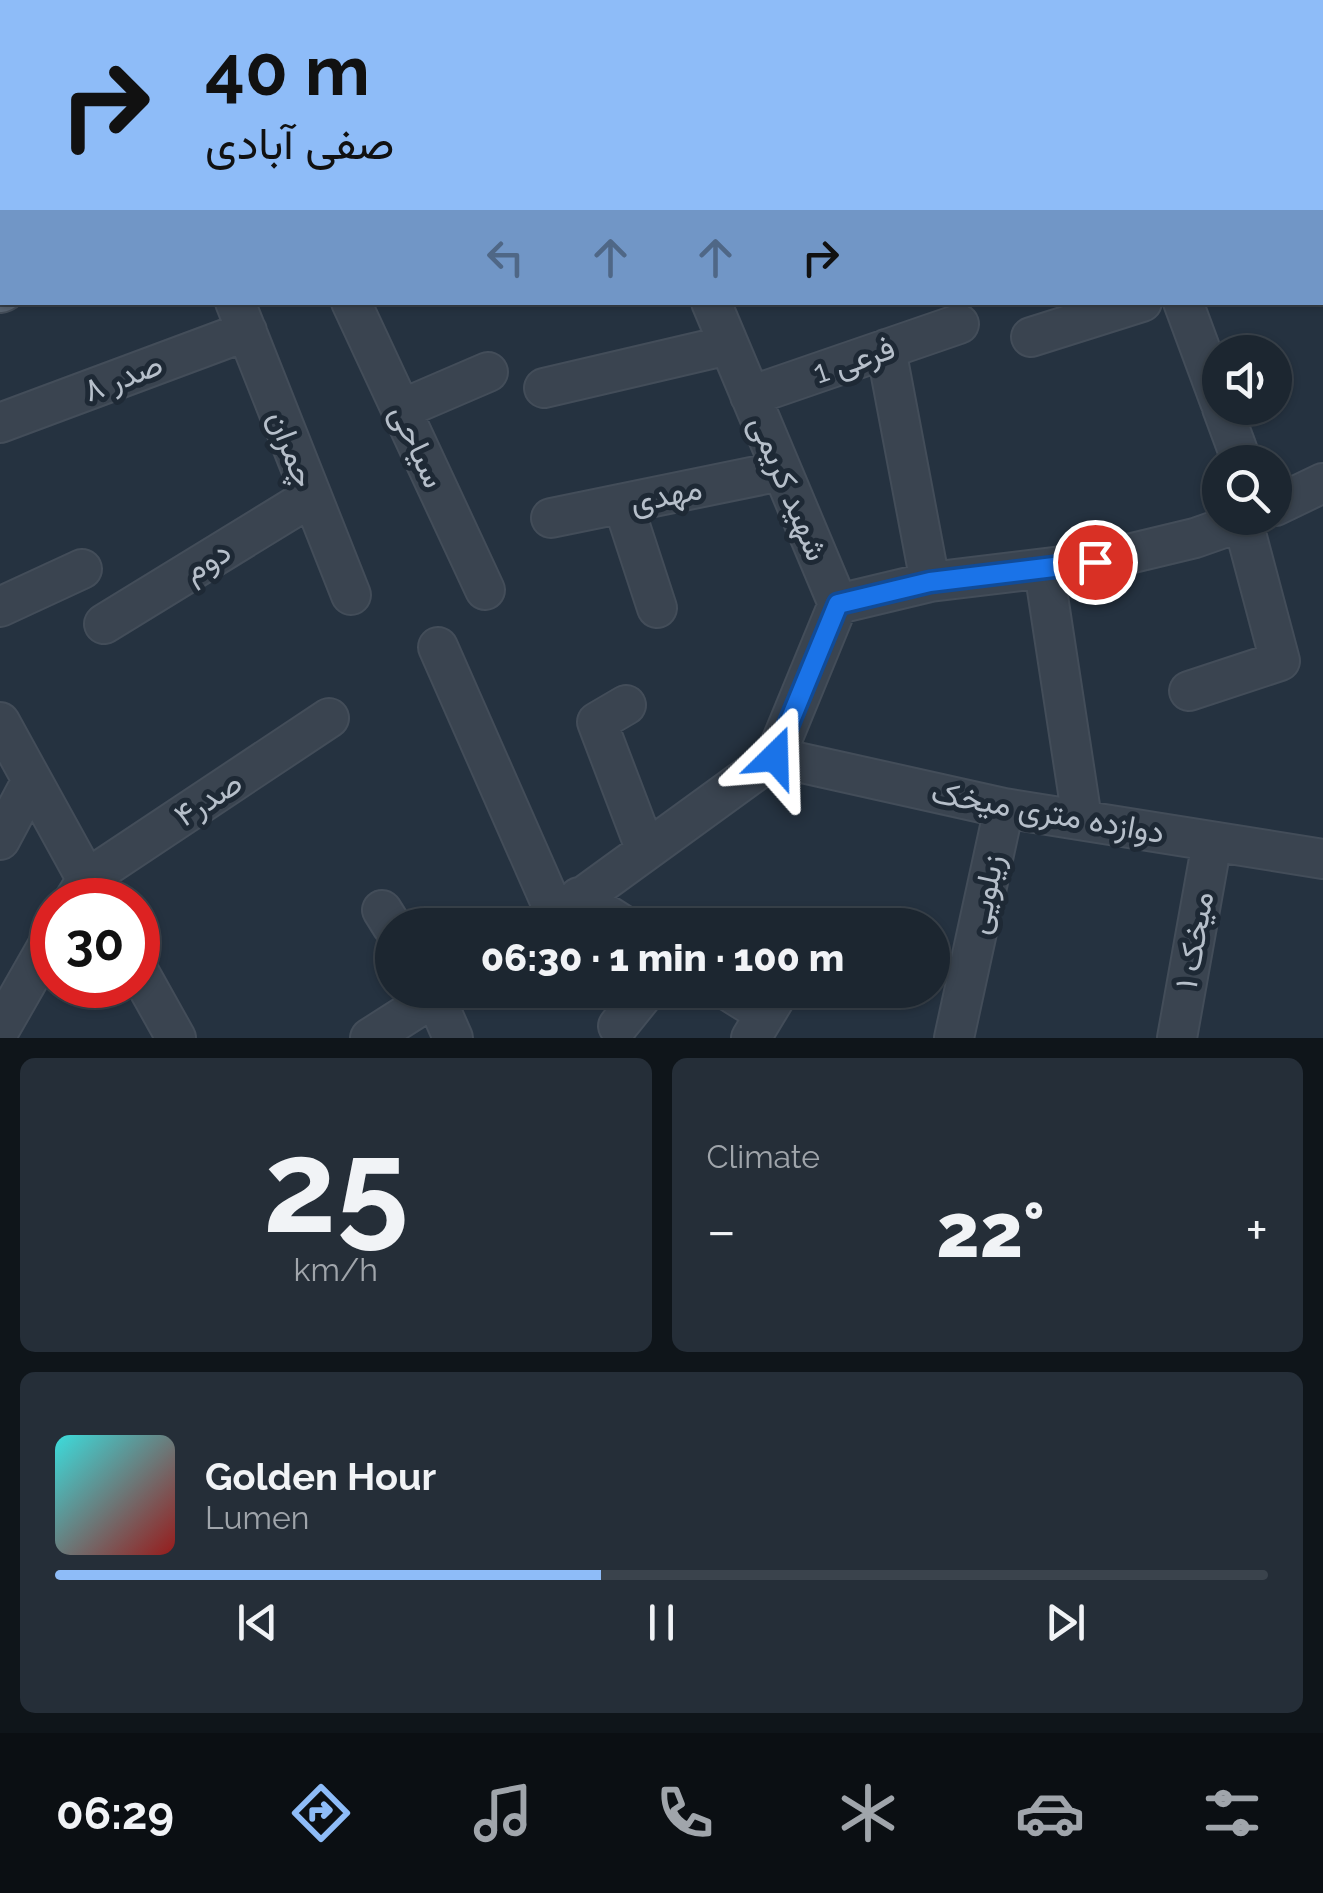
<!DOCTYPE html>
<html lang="en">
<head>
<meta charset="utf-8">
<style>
	:root { --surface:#1c2630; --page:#252e38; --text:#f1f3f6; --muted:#a0a5ab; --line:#3a434c; --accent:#8ebcf8 }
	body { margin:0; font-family:Raleway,Vazirmatn,sans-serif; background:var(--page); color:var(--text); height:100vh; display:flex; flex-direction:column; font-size:38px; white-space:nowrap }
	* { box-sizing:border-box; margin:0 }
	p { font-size:32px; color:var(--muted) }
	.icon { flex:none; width:55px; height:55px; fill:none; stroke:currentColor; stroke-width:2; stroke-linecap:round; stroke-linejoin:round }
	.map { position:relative; height:1038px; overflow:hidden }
	.panel { display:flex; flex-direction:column; gap:20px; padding:20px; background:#0f151a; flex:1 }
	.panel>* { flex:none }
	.banner { position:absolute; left:0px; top:0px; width:1325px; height:305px; box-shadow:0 2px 8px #0004,0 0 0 2px var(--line); background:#8ebcf8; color:#111; overflow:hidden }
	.controls { position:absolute; left:1202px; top:335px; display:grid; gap:20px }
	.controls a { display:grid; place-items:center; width:90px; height:90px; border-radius:50%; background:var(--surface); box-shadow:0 2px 8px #0004,0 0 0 2px var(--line); font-size:50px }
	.speed { position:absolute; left:30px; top:878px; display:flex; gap:20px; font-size:50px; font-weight:700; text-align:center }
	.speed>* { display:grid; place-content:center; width:130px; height:130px; border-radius:50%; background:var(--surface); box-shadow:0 2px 8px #0004,0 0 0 2px var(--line); line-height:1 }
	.speed .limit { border:15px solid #d22; background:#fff; color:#111 }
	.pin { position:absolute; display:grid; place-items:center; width:85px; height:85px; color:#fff; margin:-42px; border:5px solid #fff; border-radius:50%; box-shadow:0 2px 10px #0007 }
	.me { position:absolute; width:110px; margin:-55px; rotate:22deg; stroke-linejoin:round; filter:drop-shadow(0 0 8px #0008) }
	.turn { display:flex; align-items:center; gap:35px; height:210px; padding:0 40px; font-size:45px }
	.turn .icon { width:130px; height:130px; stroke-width:2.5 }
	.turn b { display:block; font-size:70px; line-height:85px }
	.lanes { display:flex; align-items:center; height:95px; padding:0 40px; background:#0003; justify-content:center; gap:50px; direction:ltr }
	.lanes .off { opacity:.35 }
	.big { font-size:75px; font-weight:800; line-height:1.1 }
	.panel .tile { flex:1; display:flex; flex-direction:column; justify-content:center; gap:15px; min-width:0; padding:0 35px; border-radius:15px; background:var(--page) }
	.panel .dial { align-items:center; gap:0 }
	.dial b { font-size:130px; line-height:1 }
	.song { display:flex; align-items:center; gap:30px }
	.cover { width:120px; height:120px; border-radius:15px; background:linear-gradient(135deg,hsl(180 70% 55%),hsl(0 70% 35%)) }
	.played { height:10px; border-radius:5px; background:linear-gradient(90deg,var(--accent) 45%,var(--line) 45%) }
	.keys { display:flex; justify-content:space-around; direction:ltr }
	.heat { display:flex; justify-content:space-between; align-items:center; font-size:55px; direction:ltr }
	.panel .tiles { flex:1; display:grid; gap:20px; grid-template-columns:1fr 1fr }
	.tile:last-child { grid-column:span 2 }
	.trip { position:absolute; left:375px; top:908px; width:575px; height:100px; border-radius:50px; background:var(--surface); box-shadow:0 2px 8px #0004,0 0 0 2px var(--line); font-weight:800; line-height:100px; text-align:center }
	.menu { display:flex; height:160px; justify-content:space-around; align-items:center; background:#0b0f13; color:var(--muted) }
	.menu .icon { width:70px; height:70px }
	.menu .selected { color:var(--accent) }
	.menu b { font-size:45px; color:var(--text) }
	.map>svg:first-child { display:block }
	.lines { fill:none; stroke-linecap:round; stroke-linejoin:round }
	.minor-casing { stroke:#434d59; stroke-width:42 }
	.major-casing { stroke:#434d59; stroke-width:52 }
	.minor { stroke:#3a4450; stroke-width:38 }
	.major { stroke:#586370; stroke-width:48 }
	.route-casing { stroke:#114b97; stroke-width:25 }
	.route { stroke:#1a73e8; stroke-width:18 }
	.labels { text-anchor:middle; stroke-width:10; stroke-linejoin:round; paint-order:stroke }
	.street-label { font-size:32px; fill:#b6bfca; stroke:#1e2935 }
</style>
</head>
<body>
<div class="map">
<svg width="1323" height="1038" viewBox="0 0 1323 1038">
	<rect width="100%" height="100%" fill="#253240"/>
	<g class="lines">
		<defs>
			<path id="minor" d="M81,0L82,2
				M602,0V2
				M728,0L729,2
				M892,0L893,2
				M1234,0V2
				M995,2L1011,1
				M1322,14H1323
				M1322,275L1323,276
				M235,302L351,595
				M351,302L485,590
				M1183,302L1220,402
				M1031,337L1142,302
				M886,349L930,582
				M544,388L728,345
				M750,396L959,324
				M1222,408L1242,462
				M402,409L488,372
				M0,423L247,331
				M623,504L657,608
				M1275,506L1323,483
				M551,518L781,471
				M1044,570L1082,819
				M838,604L930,582L1095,562L1195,538L1252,518
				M0,607L82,569
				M104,624L311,497
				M438,647L556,915
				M1189,691L1280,661L1243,522
				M626,705L597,722L645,848
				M0,722L98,900
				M775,757L1004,808L1323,859
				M0,840L32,780
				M579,897L623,925
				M74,900L87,879L329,718
				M382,910L392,926
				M544,925L775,757L838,604L711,302
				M138,970L176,1038
				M432,990L453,1038
				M727,990L764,1013
				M618,1026L647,990
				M0,1029L52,938
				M370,1038L445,990
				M751,1038L780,990
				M954,1038L1004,808
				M1177,1038L1212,842"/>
			<path id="major" d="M1322,128H1323
				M0,251H2
				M0,288L2,287"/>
		</defs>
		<use href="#minor" class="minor-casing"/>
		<use href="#major" class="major-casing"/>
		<use href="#minor" class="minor"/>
		<use href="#major" class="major"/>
	</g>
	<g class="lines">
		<defs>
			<path id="route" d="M775,757L838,604L930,582L1095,562"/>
		</defs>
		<use href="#route" class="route-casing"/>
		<use href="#route" class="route"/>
	</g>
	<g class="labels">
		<g class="street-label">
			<text transform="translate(854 360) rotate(-19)" y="11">فرعی 1</text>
			<text transform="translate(123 377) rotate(-21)" y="11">صدر ۸</text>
			<text transform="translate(418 446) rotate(65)" y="11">سیاحی</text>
			<text transform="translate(292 449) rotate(69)" y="11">چمران</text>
			<text transform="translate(789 488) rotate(67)" y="11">شهید کریمی</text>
			<text transform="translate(666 495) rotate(-12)" y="11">مهدی</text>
			<text transform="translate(207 561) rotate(-31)" y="11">دوم</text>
			<text transform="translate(208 799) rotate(-33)" y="11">صدر۴</text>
			<text transform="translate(1048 812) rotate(10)" y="11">دوازده متری میخک</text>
			<text transform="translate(985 894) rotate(-78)" y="11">زیلویی</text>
			<text transform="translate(1194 940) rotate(-80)" y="11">میخک ۱</text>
		</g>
	</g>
</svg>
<div class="controls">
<a><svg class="icon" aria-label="sound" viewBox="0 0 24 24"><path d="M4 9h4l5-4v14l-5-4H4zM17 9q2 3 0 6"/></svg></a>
<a><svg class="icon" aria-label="search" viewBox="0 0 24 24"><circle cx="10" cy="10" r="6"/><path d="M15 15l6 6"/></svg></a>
</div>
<div class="speed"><div class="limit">30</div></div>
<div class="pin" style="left:1095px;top:562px;background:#d93025"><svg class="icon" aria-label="arrive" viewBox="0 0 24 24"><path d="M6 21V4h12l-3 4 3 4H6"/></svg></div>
<svg class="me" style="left:775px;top:757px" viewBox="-20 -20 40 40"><path d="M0-17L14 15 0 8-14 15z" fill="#1a73e8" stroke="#fff" stroke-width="4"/></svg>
<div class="trip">06:30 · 1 min · 100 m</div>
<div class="banner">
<div class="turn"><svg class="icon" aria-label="right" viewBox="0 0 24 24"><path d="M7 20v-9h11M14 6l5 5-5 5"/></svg><div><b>40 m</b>صفی آبادی</div></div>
<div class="lanes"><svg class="icon off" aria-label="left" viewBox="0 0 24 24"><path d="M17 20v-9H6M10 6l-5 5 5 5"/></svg><svg class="icon off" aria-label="ahead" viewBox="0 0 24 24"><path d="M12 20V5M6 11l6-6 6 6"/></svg><svg class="icon off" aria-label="ahead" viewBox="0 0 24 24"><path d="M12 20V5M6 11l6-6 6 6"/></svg><svg class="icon" aria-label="right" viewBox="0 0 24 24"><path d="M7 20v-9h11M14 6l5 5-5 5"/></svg></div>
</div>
</div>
<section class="panel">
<div class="tiles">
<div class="tile dial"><b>25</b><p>km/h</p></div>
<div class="tile"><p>Climate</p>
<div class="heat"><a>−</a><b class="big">22°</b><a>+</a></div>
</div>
<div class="tile">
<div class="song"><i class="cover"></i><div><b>Golden Hour</b><p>Lumen</p></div></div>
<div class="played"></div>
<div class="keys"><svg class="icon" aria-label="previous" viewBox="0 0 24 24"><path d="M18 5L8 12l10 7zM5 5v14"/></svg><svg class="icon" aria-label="pause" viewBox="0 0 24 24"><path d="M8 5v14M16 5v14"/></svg><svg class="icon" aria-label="next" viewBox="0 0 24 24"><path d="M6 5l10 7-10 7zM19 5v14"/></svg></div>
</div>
</div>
</section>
<nav class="menu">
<b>06:29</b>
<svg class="icon selected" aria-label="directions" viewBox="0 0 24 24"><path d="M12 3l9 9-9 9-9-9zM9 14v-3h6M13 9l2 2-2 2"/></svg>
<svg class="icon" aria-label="music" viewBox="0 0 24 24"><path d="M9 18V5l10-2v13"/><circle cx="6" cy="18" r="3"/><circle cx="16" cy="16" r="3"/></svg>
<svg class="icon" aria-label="phone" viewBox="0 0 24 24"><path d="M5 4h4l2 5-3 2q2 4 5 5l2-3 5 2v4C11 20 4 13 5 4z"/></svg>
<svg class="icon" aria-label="climate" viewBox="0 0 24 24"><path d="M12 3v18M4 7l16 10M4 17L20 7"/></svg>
<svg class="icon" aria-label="car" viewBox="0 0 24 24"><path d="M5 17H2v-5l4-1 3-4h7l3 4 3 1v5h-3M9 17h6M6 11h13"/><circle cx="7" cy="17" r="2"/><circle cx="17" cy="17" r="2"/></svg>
<svg class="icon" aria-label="filters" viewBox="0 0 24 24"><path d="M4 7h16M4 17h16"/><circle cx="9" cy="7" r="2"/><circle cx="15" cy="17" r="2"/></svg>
</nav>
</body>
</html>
